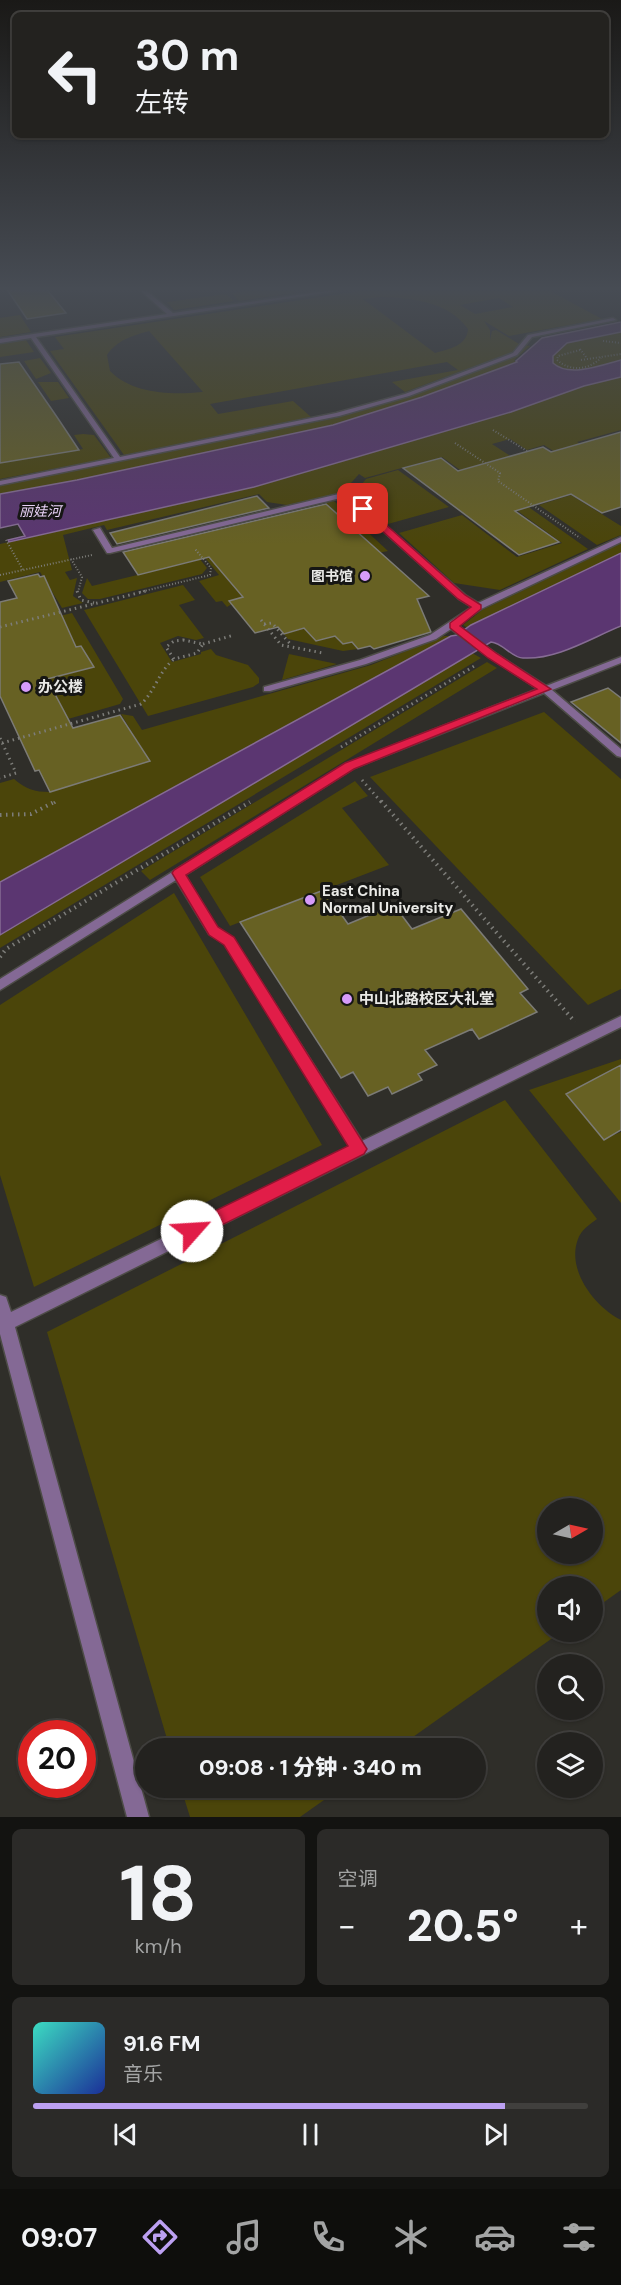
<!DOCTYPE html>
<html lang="zh">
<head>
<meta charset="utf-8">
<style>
	:root { --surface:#23221f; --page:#2b2a28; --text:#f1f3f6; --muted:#a3a4a4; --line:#403f3d; --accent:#bca0f2 }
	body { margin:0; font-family:"DM Sans","Noto Sans SC",sans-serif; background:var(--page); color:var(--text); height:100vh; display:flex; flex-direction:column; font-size:22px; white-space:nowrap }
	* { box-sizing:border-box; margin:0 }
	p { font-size:20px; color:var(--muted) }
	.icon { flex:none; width:33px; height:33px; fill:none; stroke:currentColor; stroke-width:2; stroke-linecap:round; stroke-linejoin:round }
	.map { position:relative; height:1817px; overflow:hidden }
	.details { display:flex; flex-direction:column; gap:12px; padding:12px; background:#131311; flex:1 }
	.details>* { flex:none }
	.banner { position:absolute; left:12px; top:12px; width:597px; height:126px; border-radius:9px; box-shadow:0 2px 4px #0004,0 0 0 2px var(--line); background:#23221f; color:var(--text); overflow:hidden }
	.needle { width:39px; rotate:81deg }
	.tools { position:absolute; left:537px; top:1498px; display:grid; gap:12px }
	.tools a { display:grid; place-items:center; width:66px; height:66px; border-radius:50%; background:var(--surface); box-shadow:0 2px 4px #0004,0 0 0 2px var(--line); font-size:30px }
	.speed { position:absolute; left:18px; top:1720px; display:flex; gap:12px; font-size:30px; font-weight:700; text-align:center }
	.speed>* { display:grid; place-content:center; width:78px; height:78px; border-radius:50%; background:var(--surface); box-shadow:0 2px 4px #0004,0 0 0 2px var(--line); line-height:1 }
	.speed .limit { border:9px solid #d22; background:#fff; color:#111 }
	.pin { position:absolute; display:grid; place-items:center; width:51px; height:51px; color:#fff; margin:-26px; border-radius:12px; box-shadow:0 3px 9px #0006 }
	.me { position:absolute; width:66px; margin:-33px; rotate:64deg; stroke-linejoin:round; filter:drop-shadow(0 0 4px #0008) }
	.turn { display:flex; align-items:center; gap:21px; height:126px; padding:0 24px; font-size:27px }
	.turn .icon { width:78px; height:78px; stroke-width:2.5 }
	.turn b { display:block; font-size:42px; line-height:51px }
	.big { font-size:45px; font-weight:800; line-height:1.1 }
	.details .card { flex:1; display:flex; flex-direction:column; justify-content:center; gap:9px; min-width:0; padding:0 21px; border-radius:9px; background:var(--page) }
	.details .dial { align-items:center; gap:0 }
	.dial b { font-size:78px; line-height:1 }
	.song { display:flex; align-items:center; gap:18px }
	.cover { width:72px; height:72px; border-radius:9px; background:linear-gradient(135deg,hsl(170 70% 55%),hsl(230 70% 35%)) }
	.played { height:6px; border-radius:3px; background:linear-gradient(90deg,var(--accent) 85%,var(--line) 85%) }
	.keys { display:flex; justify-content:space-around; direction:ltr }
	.heat { display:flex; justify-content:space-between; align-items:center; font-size:33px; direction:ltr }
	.details .tiles { flex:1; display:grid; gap:12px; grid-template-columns:1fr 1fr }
	.card:last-child { grid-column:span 2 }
	.trip { position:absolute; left:135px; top:1738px; width:351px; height:60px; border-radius:30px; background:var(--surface); box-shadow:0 2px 4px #0004,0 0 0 2px var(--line); font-weight:800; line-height:60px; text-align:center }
	.tab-bar { display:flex; height:96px; justify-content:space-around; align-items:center; background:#0e0e0c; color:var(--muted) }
	.tab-bar .icon { width:42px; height:42px }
	.tab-bar .on { color:var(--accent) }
	.tab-bar b { font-size:27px; color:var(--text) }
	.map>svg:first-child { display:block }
	.green { fill:#4b450a; fill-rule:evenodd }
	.water { fill:#5b3671; stroke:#866c94; stroke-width:1.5 }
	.building { fill:#676123; stroke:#7c7b76; stroke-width:1.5 }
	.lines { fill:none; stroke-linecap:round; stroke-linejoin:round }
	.service-casing { stroke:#4d4c47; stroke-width:3 }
	.path-far2 { stroke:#7d7d79; stroke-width:2; stroke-dasharray:1 2; stroke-linecap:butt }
	.path-far1 { stroke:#7d7d79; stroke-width:3; stroke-dasharray:1.5 4; stroke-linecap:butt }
	.path { stroke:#7d7d79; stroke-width:4; stroke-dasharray:1.5 4.5; stroke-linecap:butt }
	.service { fill:#846995; fill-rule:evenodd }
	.route { fill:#e11d48; stroke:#92132f; stroke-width:1.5 }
	.poi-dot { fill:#d69bfa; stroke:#161614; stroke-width:2 }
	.labels { text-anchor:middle; stroke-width:6; stroke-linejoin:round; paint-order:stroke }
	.far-water-label { font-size:14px; font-style:italic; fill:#e7d1f5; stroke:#161614 }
	.far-poi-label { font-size:14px; font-weight:bold; fill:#e9e9e6; stroke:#161614; text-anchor:end }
	.poi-label { font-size:15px; font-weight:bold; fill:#e9e9e6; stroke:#161614; text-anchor:start }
</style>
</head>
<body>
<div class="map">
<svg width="621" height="1817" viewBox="0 0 621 1817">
	<rect width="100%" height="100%" fill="#2f2e29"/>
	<path class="green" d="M250,291H293L295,293L239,301L231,293Z
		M361,291H550L602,319L509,336L484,321L490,330V340L492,331L496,330L519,344L530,346L514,360L516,362L422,397L333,425L77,480L0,494V485L340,417L411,396L508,359L502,356L405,392L392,382L458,370L447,362L210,404L218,414L293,401L311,417L124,455L50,351L64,349L55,337ZM382,297C413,298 449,302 468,329C467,346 449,349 435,353L363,299ZM499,298L513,307L475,314L460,305ZM149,331L203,392H202C172,395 132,394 110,371L107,355C117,340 132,336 149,331Z
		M226,294L234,301L174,310L167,302Z
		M20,315L31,332L0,337V318Z
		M621,332V360C601,365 570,378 553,363V356L567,343Z
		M26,340L34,352L0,357V344Z
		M40,358L51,373L36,379L24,361Z
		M621,377V430L577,442L597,455L572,463L544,445L527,450L510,439L492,444L535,472L498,497L442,457L365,478L359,474L343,492L287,505L267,502L259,494L107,530L104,525L63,535L72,570L65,572L70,580L77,578L73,596L83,603L62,608L40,572L0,582V544L254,487L511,412L584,386Z
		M38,382H58L69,398L51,401Z
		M83,434L94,435L111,458L0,479V463L83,449L74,435Z
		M398,470L449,507L388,524L354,494L366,479Z
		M571,495L621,526V535L597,545L539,505Z
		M513,496L588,549L500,590L454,583L399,533L462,515L517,557L562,543L501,499Z
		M334,501L388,551L378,553L325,503Z
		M191,536L243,597L227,607L222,601L216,602L199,581L219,575L189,538Z
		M187,543L207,568L202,574L100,599H88L82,593L87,578L92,586L195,561Z
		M621,543V553L469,629L463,625L482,610Z
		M183,585L195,600L179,605L204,638L196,640L178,636L160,643L172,662L201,654V652L211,649L216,655L248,665L259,678V683L253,687L148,716L84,610Z
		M72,613L123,699L120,704L68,719L47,679L93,666L81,646L36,658L19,626Z
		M304,628L316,641L335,636L343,644L352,642L358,649L343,651L288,639L284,634Z
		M444,636H451L0,882V783L14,779C26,789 34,792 50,792L149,761L121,714L133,716L142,730L371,665Z
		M472,653L481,658L0,948V935Z
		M289,654L337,664L282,680Z
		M487,662L497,668L150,880L141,871Z
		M544,712L621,779V989L588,1005L370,777Z
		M355,781L368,796L342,808L389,865L230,926L200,877Z
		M174,893L322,1145L34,1287L0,1175V1005Z
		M621,1059V1065L566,1094L604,1139L621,1132V1203L529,1090Z
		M505,1100L597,1219C590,1224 581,1230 578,1239C566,1270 595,1307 621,1320V1590L593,1610L592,1587H548V1632H561L396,1749H170L47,1332ZM548,1509H592V1554H548Z
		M181,1788H341L300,1817H190Z"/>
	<path class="water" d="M621,322V332L567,343L553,356V363C569,378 602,365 621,360V377L584,386L511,412L254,487L9,542L8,540L25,536L18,524L0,528V494L77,480L333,425L422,397L517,362L516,361L542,338Z
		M621,553V626C591,638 557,660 523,658C512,658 503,643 491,642L0,935V882L451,636L457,635L471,625Z"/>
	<path class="building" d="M8,291H48L66,313L27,319Z
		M19,362L57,417L79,450L0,463V364Z
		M621,432V507L602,513L571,494L515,511L559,542L519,555L403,468L441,458L458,471L543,447L551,452Z
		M257,496L269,508L117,544L110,533Z
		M326,504L429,596L417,599L431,632L374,649L370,646L358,649L352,642L343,644L335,636L316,641L304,628L284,634L278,627L255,633L229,601L243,597L209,557L138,575L123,552Z
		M38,574L40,577L44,576L76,647L81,646L94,667L47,679L73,728L120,715L150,761L50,792L39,770L35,771L0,696V602L17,598L8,581Z
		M608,688L621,698V743L571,702Z
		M324,890L348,924L394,905L412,929L461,909L528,989L520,993L537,1012L479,1039L472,1029L425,1050L437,1065L418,1074L422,1080L392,1094L388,1087L368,1096L353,1072L341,1078L240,922Z
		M621,1065V1130L604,1140L566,1094Z"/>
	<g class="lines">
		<defs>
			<path id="service" d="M141,291H147L173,313L325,291H337L36,337L120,457L336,413L405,394L513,353L528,335L613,318L616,320L532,337L517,355L409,396L339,416L0,485V481L114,458L31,338L0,343V339L167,314Z
				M347,492L465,595L478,603L621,537V542L481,609L457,625L495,653L546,686L621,657V663L552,690L621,749V757L617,756L544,693L354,768L185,875L217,928L233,938L362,1141L621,1016V1027L15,1327L149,1817H127L0,1334V1295L6,1297L11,1312L350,1147L225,944L209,934L176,880L0,990V979L346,764L538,689L489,657L451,629L436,639L366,664L270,691H264V687L360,660L430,635L472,607L459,599L345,497L110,553H107L93,530L100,528L112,548Z"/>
		</defs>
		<use href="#service" class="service-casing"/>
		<path class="path-far2" d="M603,341L621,343
			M580,349L586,357
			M580,350L558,356L557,360C571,372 588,370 601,358
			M581,360L621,354
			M493,430L527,451
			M455,443L500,473L498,481L580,538
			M6,540L23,570
			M71,559L82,577L78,592
			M0,575L92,555
			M140,592L210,575L211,568L195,549"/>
		<path class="path-far1" d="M77,591L81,600L94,603
			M261,620L281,645L323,653
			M264,624L272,623L292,646
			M0,627L146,591
			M183,640L203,644L197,653L174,659L166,647L174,641Z
			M203,644L234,635
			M0,738L16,773L0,778
			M2,743L141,704C154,693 159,671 174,659
			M341,747L476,665
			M362,780L382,803
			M54,803L58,800"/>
		<path class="path" d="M381,801L575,1022
			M0,815L31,814L56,801
			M0,957L6,949L250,802"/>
		<use href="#service" class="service"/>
	</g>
	<linearGradient id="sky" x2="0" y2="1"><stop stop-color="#1a1917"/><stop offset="0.53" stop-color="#474c54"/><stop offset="1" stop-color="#474c54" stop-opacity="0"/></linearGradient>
	<rect width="621" height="545" fill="url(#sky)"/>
	<path class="route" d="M360,507H366L465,595L481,605V609L460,626L496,653L551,689L354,769L186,875L218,927L234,937L367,1149L364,1154L192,1240L186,1237L184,1231L186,1225L348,1146L224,945L209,935L172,873L174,870L345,763L537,689L488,658L450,628V623L471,607L458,599L360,511Z"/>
	<g class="poi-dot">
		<circle cx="365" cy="576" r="6"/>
		<circle cx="26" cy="687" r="6"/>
		<circle cx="310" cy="900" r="6"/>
		<circle cx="347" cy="999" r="6"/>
	</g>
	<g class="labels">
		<g class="far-water-label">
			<text x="40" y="516">丽娃河</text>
		</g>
		<g class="far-poi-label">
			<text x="353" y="581">图书馆</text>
		</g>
		<g class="poi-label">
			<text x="38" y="692">办公楼</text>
			<text x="322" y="896">East China<tspan x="322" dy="17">Normal University</tspan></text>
			<text x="359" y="1004">中山北路校区大礼堂</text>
		</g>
	</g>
</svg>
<div class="tools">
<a><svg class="needle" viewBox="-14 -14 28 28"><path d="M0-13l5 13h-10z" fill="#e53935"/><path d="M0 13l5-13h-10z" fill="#a3a4a4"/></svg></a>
<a><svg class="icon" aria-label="sound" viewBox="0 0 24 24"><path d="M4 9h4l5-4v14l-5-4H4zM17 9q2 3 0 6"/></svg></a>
<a><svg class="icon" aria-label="search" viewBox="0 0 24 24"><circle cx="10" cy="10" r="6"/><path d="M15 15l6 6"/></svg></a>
<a><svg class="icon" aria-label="layers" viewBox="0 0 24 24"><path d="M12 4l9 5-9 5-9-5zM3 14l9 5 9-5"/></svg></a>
</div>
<div class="speed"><div class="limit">20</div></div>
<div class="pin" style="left:363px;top:509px;background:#d93025"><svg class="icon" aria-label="arrive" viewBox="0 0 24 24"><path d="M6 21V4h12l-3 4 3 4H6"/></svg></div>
<svg class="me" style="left:192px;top:1231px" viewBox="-20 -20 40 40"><circle r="19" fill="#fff"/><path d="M0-13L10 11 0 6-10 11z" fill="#e11d48"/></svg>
<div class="trip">09:08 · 1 分钟 · 340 m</div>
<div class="banner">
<div class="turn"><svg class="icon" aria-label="left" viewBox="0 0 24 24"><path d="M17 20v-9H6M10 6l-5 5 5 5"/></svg><div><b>30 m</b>左转</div></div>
</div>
</div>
<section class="details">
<div class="tiles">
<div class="card dial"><b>18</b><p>km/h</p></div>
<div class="card"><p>空调</p>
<div class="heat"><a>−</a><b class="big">20.5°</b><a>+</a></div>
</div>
<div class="card">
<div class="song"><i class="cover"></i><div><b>91.6 FM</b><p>音乐</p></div></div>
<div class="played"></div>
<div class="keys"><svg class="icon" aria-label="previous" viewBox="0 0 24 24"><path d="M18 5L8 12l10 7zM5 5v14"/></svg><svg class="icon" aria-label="pause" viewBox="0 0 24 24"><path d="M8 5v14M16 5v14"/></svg><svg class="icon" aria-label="next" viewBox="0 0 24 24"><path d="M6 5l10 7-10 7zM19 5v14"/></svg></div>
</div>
</div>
</section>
<nav class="tab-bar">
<b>09:07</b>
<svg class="icon on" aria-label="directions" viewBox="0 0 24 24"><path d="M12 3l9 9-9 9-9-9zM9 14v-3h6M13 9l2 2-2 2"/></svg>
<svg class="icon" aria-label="music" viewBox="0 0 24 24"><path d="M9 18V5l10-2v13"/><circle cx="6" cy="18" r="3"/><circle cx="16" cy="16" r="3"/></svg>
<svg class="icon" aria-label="phone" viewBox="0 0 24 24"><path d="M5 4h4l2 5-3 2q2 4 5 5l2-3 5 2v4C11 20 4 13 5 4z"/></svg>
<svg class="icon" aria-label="climate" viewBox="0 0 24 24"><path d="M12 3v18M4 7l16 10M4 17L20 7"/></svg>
<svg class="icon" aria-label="car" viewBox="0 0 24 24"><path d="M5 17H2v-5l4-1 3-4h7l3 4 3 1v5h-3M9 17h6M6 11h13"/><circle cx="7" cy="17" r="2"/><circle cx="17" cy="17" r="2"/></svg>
<svg class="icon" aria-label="filters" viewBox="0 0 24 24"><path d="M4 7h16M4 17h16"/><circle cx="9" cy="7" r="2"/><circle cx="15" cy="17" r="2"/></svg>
</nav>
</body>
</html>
